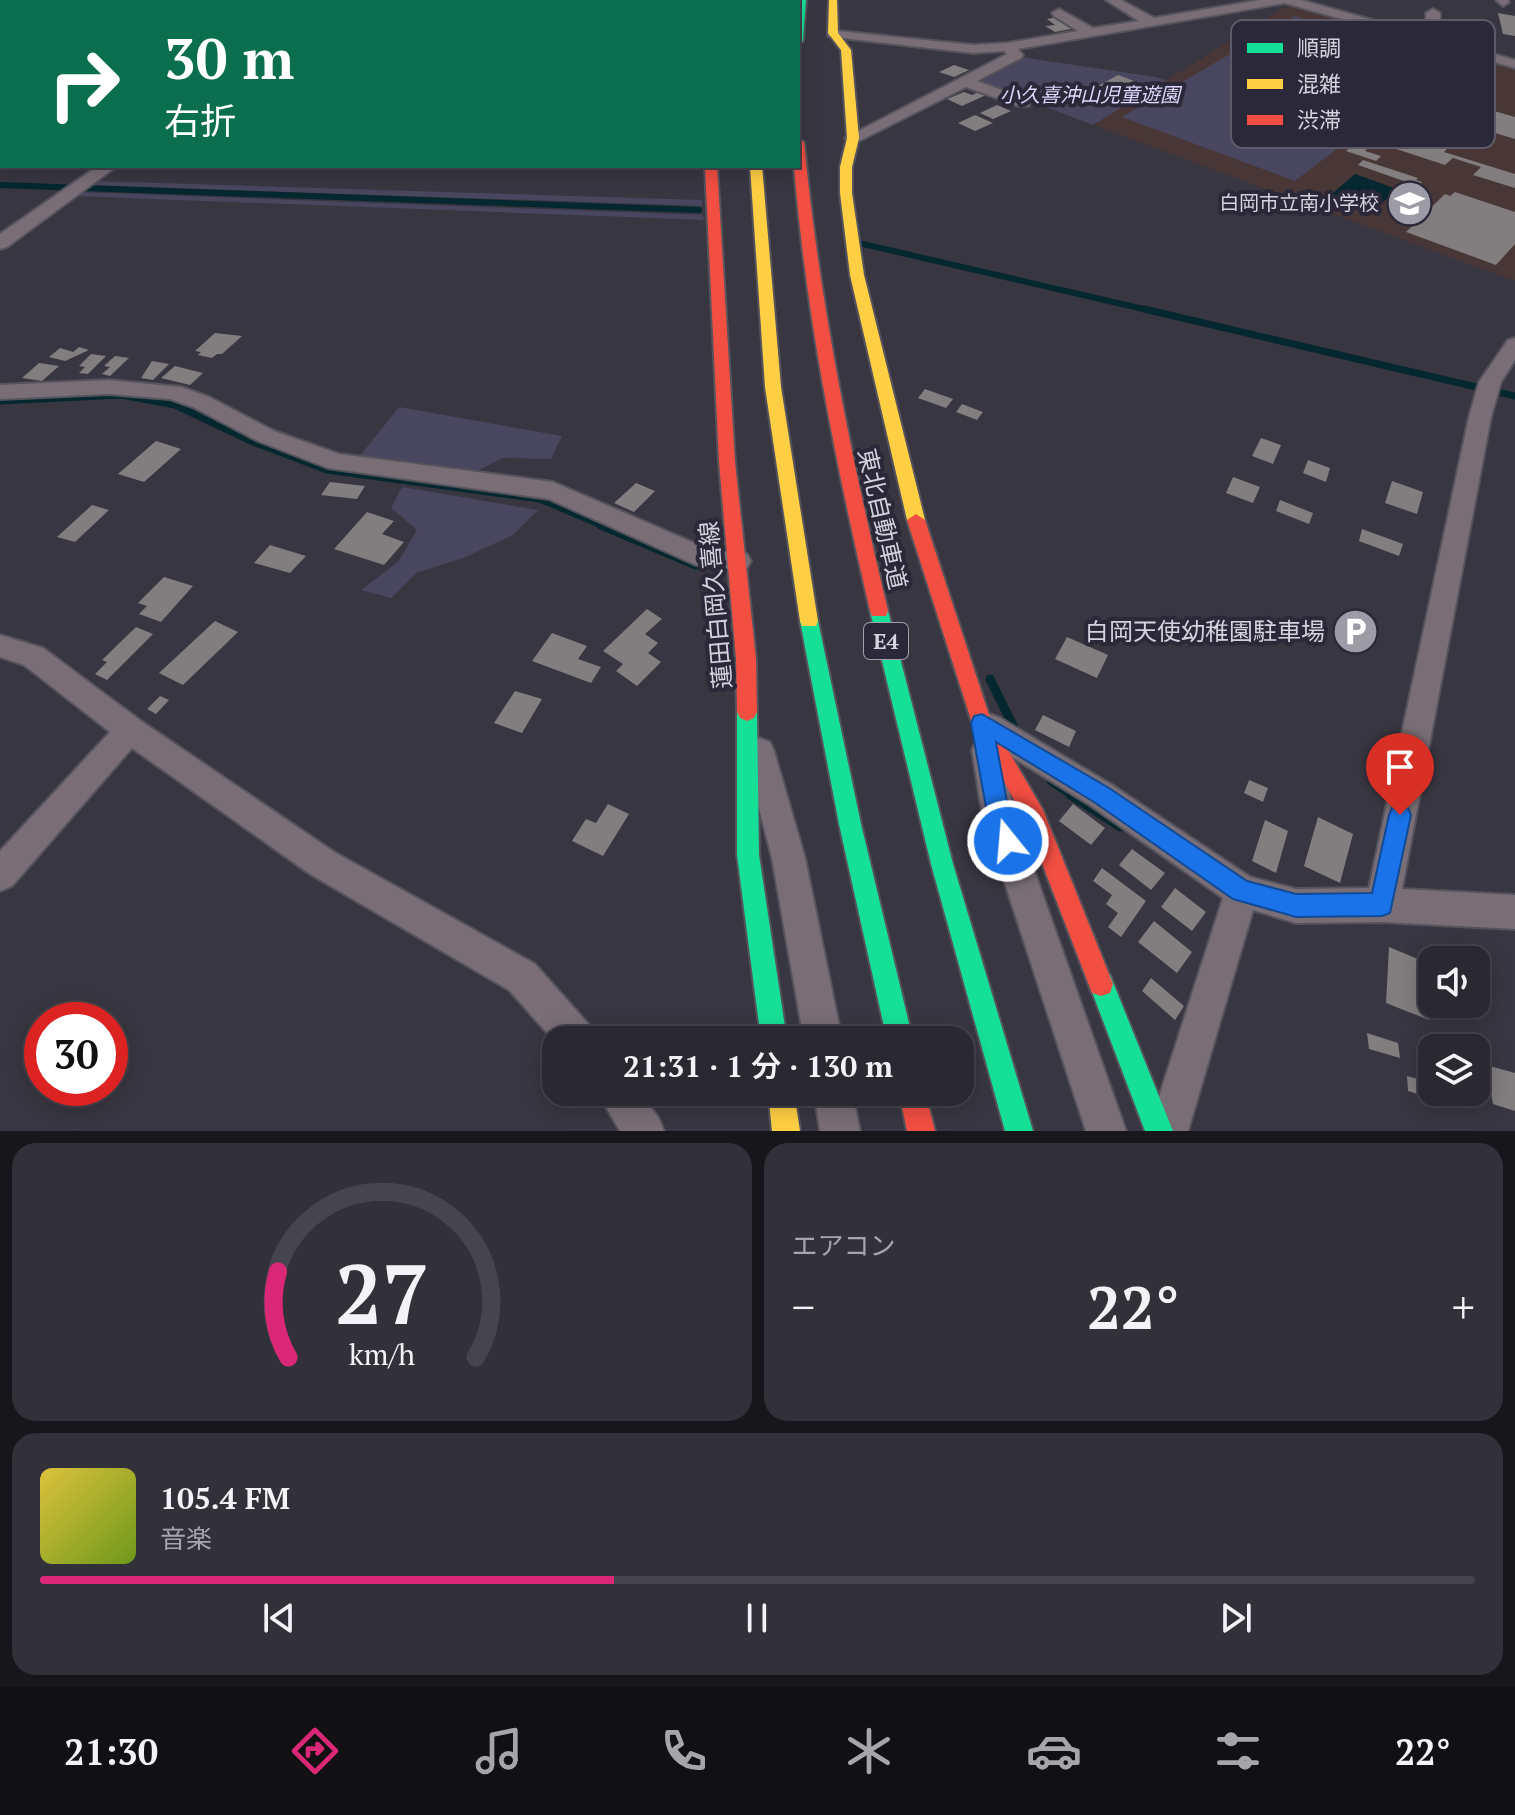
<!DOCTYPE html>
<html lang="ja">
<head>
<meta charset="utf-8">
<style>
	:root { --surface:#2a2830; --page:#323038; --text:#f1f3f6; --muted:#a5a6ab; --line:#46444c; --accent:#db2777 }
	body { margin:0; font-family:"PT Serif","Noto Sans JP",serif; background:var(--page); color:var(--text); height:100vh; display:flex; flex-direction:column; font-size:30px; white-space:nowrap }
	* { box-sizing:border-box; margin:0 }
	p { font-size:26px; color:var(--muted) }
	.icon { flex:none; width:44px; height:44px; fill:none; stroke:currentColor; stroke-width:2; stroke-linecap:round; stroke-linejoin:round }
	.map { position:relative; height:1131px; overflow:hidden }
	.sheet { display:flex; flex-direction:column; gap:12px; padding:12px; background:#17161a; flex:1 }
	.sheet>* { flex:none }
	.top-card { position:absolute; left:0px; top:0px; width:800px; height:168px; box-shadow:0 4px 20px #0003,0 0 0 2px var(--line); background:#0b6e4f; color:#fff; overflow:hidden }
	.fabs { position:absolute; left:1418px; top:946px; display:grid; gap:16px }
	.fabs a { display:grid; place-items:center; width:72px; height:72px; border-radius:16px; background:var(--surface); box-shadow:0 4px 20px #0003,0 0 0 2px var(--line); font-size:40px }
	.speed { position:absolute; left:24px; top:1002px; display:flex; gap:16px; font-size:40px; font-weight:700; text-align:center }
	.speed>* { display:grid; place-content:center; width:104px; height:104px; border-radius:50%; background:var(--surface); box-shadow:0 4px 20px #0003,0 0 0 2px var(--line); line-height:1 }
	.speed .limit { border:12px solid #d22; background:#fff; color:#111 }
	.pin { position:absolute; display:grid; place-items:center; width:68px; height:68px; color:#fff; margin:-82px -34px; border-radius:50% 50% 50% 0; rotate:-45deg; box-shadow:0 0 8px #0007 }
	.pin .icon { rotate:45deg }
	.me { position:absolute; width:88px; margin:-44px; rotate:343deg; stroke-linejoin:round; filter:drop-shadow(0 0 6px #0008) }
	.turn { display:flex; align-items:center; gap:28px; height:168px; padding:0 32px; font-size:36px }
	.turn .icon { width:104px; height:104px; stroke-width:2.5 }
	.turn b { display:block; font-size:56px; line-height:68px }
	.big { font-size:60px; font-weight:600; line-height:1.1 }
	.sheet .tile { flex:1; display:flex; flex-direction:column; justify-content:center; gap:12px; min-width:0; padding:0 28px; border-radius:24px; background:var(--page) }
	.sheet .dial { align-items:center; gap:0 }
	.dial svg { height:208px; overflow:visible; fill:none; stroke:var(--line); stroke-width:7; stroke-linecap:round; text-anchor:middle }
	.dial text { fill:var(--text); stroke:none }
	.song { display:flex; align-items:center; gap:24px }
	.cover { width:96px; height:96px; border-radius:12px; background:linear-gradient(135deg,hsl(50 70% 55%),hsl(80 70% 35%)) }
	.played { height:8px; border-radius:4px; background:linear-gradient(90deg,var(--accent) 40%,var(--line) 40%) }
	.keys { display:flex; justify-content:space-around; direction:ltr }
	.heat { display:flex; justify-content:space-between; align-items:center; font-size:44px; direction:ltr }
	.sheet .tiles { flex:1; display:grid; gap:12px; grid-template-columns:1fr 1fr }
	.tile:last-child { grid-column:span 2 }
	.trip { position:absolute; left:542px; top:1026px; width:432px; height:80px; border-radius:24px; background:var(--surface); box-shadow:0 4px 20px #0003,0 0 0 2px var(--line); font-weight:600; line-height:80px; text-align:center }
	.tabs { display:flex; height:128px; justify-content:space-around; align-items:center; background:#111013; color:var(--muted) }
	.tabs .icon { width:56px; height:56px }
	.tabs .active { color:var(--accent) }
	.tabs b { font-size:36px; color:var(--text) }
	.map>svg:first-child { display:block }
	.education { fill:#483736 }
	.green { fill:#49465f }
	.water { fill:#05272f }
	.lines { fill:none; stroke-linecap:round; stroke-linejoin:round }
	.stream-far4 { stroke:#05272f; stroke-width:4 }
	.stream-far3 { stroke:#05272f; stroke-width:6 }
	.stream-far2 { stroke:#05272f; stroke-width:7 }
	.stream-far1 { stroke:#05272f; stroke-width:9 }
	.stream { stroke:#05272f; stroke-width:11 }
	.building { fill:#827d7f }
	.street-casing { stroke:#55535b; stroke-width:4 }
	.fast-casing { stroke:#55535b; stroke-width:4 }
	.slow-casing { stroke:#55535b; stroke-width:4 }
	.jam-casing { stroke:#55535b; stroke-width:4 }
	.street { fill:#796e76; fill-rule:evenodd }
	.fast { fill:#16e098; fill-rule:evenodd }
	.slow { fill:#ffcf43; fill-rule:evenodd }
	.jam { fill:#f24e42; fill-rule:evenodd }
	.route { fill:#1a73e8; stroke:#114b97; stroke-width:2 }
	.labels { text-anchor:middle; stroke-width:8; stroke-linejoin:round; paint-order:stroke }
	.far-park-label { font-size:20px; font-style:italic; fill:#ded9fe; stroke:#2b2839 }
	.far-poi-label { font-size:20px; fill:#d3d2dd; stroke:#2b2839; text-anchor:end }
	.shield { fill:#2b2839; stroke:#a19fac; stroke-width:2 }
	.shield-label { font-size:22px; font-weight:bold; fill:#d3d2dd }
	.street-label { font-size:24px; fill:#d3d2dd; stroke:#2b2839 }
	.poi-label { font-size:24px; fill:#d3d2dd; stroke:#2b2839; text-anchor:end }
	.key { fill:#2b2839; stroke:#5d5b6a; stroke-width:2 }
	.key-label { font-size:22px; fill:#d3d2dd }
</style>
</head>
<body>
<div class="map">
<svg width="1515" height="1131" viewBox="0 0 1515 1131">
	<rect width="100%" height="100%" fill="#383640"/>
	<path class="education" d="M1287,6H1297L1515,67V281L1093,125Z"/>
	<path class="green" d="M1295,16L1452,61L1295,181L1122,117Z
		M1020,57L1156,77L1166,80L1093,125L973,79Z
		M95,181L702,200V206L89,185Z
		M79,192L703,215L704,220L74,196Z
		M399,407L562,436L551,459L503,458L473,473L359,457Z
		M402,487L538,510L513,535L463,558L416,573L391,598L361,590L398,562L417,530L391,508Z"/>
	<path class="water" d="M1355,174L1397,189L1370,214L1327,198Z"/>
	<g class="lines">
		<path class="stream-far4" d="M364,2L369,0"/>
		<path class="stream-far3" d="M0,185L699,210
			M863,244L1152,311"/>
		<path class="stream-far2" d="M1144,309L1515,396
			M0,401L121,395L175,405L253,442L327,470L540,499L606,527"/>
		<path class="stream-far1" d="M601,525L696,565
			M990,679L1016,732
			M1051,781L1074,796"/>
		<path class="stream" d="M1071,794L1121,826"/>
	</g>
	<path class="building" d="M1498,13L1515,16V36L1503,34Z
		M1058,17L1076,28L1055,32L1045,26L1055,25L1047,19Z
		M1454,19L1471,21L1476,44L1458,42Z
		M954,65L969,70L954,77L939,72Z
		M1118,75L1137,82L1130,86L1124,84L1116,88L1120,90L1115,92L1098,86Z
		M1451,83L1476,90L1455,108L1467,112L1480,107L1515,117V139L1462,123L1467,119L1452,111L1424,135L1452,144L1444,152L1515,174V188L1473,175L1481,167L1453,158L1445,165L1378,143Z
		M964,92L972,95L979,92L986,95L962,106L947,99Z
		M997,105L1011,111L993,119L980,113Z
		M975,115L993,123L975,131L958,123Z
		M1353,145L1367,149L1365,151L1381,156L1376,161L1346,151Z
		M1363,160L1418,178L1416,180L1422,182L1418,186L1358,165Z
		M1455,192L1515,212V244L1496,265L1406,232L1445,194L1450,196Z
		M215,333L242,336L222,354H217L212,358L198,355L201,352L195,351Z
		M79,347L89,350L65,361L49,357L60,348L73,352Z
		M91,354L106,356L88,374L79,373L85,367L79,366Z
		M115,356L129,358L110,376L102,374L110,367L104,366Z
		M152,361L169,364L153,380L141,378Z
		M39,363L59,366L42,381L22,378Z
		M175,366L203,373L190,385L161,378Z
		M925,389L953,399L946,408L918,398Z
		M962,404L983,412L977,420L956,412Z
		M1261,438L1281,445L1273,464L1252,456Z
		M156,441L181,449L144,482L118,474Z
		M1308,460L1330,468L1326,482L1303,473Z
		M1233,477L1260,487L1253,503L1226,493Z
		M1392,481L1423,492L1417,514L1385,503Z
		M330,482L365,486L357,499L321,495Z
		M636,483L655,491L634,512L614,503Z
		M1280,500L1313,513L1309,524L1276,511Z
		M92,505L109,510L75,542L57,537Z
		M367,512L394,521L382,534L404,542L384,565L334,549Z
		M1362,529L1403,544L1399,556L1359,541Z
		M270,545L306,556L290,573L254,563Z
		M164,577L193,586L161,622L139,614L147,606L138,603Z
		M647,609L662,619L645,634L658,643L648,653L661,662L637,686L616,671L623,664L603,651Z
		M215,621L238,632L183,685L159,673Z
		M136,627L153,634L107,680L95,674L107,662L102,660Z
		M552,633L587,646L578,659L601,667L591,683L532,661Z
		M1067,637L1108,655L1097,678L1055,659Z
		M515,691L542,699L522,733L494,723Z
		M160,696L169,700L156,714L147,709Z
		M1043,715L1076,731L1069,747L1035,730Z
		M1249,780L1268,788L1263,802L1244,793Z
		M608,804L629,814L603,856L572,841L586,819L596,823Z
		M1073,804L1105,828L1091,845L1059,821Z
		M1318,817L1353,834L1340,883L1304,866Z
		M1265,820L1288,831L1276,873L1252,861Z
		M1132,849L1165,873L1151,890L1119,865Z
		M1102,868L1146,901L1121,937L1108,927L1118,913L1106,904L1112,895L1093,881Z
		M1175,888L1206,912L1192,931L1161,907Z
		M1154,921L1192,952L1177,973L1138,942Z
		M1389,947L1430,964L1429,1020L1386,1003Z
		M1151,978L1184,1006L1175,1020L1142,991Z
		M1367,1033L1398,1043L1400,1058L1369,1049Z
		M1486,1065L1515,1073V1111L1493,1104Z
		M1407,1076L1432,1083V1092H1442L1444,1102L1408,1091Z"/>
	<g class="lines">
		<defs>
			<path id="street" d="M595,0H620L621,2H596Z
				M1106,0H1121L1154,18L1260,0H1301L1426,35V13L1433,9L1440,13V39L1515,60V68L1285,3L1018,49L1023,55L1021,58L977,81L1029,100V106H1019L966,87L859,141L853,143L845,138L1007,54L1004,51L973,53L833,37L828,36V30L973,45L1007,43L1078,31L1054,16L1052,13L1059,9L1093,28L1139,21Z
				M1496,0H1508L1509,2L1503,6Z
				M98,166H117L7,247L0,249V234Z
				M1515,338V360L1501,382L1491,417L1402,889L1515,895V929L1382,922L1296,923L1253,910L1188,1131H1148L1223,898L1090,805L1002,751L1014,813L1126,1131H1086L982,813L972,750L976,741L982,738L974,727L978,718L989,714L1000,718L1112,785L1250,877L1296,889L1369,888L1469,417L1479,382L1508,340Z
				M108,380L181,387L209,397L274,431L339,454L553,482L708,549L747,554L751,561L747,568L738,571L696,565L549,499L328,468L258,441L193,407L170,399L108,394L0,399V385Z
				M0,635L43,648L141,721L334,852L535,964L591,1027L597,1040H556V1043L509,990L310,874L132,748L12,886L0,891V851L110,732L24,665L0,657Z
				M759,738L770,742L774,751L805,858L842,1040H804L772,858L744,751L748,742Z
				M597,1092H639L658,1117L664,1131H620Z
				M814,1092H852L860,1131H820Z"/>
			<path id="fast" d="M734,0H742V2H734Z
				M798,0H806L803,41L798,44Z
				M879,604L886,606L888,611L953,864L1033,1131H1005L931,864L870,611L872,606Z
				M809,614L816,616L818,621L861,824L913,1040H887L839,824L800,621L802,616Z
				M747,703L754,706L757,712L759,855L787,1040H761L737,855V712L740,706Z
				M1101,972L1110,975L1173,1131H1145L1089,984L1092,975Z"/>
			<path id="slow" d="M829,0H837L838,33L851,50L859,138L852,167V193L864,275L925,520L916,526L907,520L850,275L840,193V167L847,138L841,50L828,33Z
				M750,166H762L781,387L818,621L816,626H802L800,621L765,387Z
				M768,1092H794L800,1131H772Z"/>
			<path id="jam" d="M798,139L804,142C819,301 851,456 888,611L886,616H872L870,611C836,464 806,317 794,166H798Z
				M705,166H717L735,462L756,659L757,712L754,718L747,721L740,718L737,712L736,659L719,462Z
				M916,514L925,520L991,721L1043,810L1113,984L1110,993L1101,996L1092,993L1026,822L972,723L907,520Z
				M899,1092H925L935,1131H907Z"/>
		</defs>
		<use href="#street" class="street-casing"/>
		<use href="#fast" class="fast-casing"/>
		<use href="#slow" class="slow-casing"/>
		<use href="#jam" class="jam-casing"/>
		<use href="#street" class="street"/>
		<use href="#fast" class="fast"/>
		<use href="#slow" class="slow"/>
		<use href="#jam" class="jam"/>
	</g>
	<path class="route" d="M982,714L1109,788L1247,881L1296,894L1372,893L1389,815L1392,808L1400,805L1408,808L1411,815L1390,913L1382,916L1296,917L1233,899L1094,802L996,742L1009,813L1019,841L1016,849L1008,852L1000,849L987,813L971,723L974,716Z"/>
	<defs>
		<symbol id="school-disc" viewBox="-11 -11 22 22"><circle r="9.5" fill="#9d9ba6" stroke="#2b2839"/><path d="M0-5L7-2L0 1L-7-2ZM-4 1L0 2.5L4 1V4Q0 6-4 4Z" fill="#fff"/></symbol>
		<symbol id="parking-disc" viewBox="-11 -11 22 22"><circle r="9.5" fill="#9d9ba6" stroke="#2b2839"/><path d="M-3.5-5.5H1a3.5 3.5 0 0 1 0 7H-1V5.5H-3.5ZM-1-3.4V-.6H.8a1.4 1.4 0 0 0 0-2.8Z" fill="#fff"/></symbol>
	</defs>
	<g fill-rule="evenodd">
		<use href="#school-disc" x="1384" y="178" width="51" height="51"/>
		<use href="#parking-disc" x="1330" y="606" width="51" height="51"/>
	</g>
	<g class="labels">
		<g class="far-park-label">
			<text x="1090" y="102">小久喜沖山児童遊園</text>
		</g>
		<g class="far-poi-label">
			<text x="1379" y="210">白岡市立南小学校</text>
		</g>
		<rect class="shield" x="864" y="623" width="44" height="36" rx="6"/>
		<g class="shield-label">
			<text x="886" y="649">E4</text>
		</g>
		<g class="street-label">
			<text transform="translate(882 519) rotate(77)" y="8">東北自動車道</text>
			<text transform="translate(716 605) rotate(-95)" y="8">蓮田白岡久喜線</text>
		</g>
		<g class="poi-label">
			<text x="1325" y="640">白岡天使幼稚園駐車場</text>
		</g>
	</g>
	<rect x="1231" y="20" width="264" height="128" rx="12" class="key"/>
	<rect x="1247" y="43" width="36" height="10" fill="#16e098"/>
	<rect x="1247" y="79" width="36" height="10" fill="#ffcf43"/>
	<rect x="1247" y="115" width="36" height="10" fill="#f24e42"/>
	<g class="key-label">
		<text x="1297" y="56">順調</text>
		<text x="1297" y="92">混雑</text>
		<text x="1297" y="128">渋滞</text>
	</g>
</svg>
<div class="fabs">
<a><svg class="icon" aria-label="sound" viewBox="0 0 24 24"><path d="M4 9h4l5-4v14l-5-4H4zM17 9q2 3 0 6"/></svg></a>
<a><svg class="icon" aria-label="layers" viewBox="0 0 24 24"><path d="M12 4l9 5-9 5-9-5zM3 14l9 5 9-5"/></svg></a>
</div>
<div class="speed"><div class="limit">30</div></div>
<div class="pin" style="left:1400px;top:815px;background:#d93025"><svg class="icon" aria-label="arrive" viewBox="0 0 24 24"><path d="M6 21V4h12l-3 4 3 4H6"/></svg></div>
<svg class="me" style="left:1008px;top:841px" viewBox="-20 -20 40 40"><circle r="17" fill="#1a73e8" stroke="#fff" stroke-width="3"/><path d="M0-11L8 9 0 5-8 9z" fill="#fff"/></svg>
<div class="trip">21:31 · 1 分 · 130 m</div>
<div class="top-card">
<div class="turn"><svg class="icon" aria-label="right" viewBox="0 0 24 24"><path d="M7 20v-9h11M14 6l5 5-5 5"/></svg><div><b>30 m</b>右折</div></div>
</div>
</div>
<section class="sheet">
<div class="tiles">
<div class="tile dial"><svg viewBox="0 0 100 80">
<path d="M14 69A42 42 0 1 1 86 69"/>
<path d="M14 69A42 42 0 0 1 10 36" stroke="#db2777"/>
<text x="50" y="56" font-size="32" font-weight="700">27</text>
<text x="50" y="72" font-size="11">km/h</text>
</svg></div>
<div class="tile"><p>エアコン</p>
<div class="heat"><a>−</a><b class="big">22°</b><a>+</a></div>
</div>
<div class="tile">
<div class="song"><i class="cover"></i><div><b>105.4 FM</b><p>音楽</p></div></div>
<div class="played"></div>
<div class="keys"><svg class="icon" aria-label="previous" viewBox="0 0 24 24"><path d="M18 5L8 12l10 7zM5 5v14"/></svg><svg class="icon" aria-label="pause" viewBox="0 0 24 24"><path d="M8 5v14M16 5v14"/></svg><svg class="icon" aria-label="next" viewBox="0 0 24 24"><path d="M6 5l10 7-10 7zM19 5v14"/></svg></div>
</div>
</div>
</section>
<nav class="tabs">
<b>21:30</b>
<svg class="icon active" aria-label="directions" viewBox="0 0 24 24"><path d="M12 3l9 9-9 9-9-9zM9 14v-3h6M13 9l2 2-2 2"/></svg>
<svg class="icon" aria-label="music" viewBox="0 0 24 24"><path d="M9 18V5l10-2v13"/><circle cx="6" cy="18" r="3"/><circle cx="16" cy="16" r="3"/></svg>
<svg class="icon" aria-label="phone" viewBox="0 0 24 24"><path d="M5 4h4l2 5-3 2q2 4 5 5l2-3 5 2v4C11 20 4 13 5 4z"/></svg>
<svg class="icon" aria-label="climate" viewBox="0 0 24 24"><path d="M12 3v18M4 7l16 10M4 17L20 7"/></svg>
<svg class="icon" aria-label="car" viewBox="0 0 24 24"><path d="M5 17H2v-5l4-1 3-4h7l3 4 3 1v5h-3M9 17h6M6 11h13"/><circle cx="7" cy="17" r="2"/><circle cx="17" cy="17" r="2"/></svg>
<svg class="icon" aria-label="filters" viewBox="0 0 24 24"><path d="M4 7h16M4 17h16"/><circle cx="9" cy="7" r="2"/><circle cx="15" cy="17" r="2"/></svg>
<b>22°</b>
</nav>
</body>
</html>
